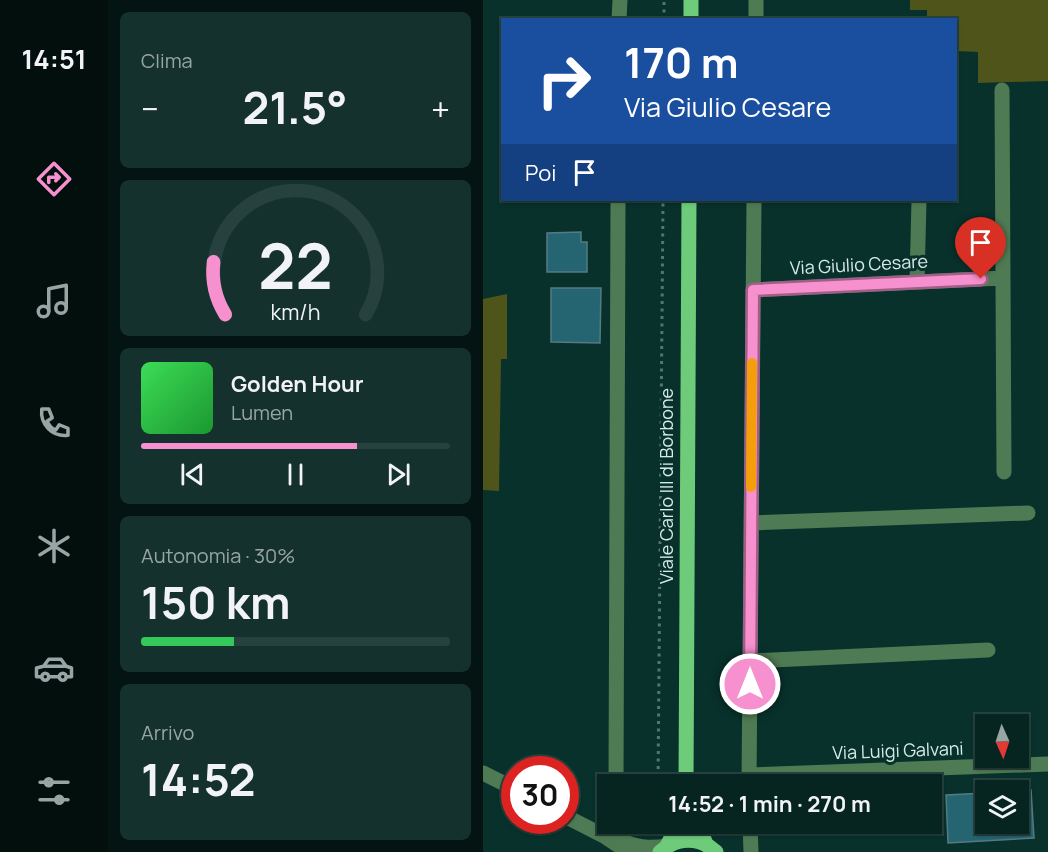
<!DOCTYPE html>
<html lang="it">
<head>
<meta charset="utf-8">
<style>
	:root { --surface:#062520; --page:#14312d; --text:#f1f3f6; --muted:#98a5a5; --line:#27423e; --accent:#f790ce }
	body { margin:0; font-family:Manrope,sans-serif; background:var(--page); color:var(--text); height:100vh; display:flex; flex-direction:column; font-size:22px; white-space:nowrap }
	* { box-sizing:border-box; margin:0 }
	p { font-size:20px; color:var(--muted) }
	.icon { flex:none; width:33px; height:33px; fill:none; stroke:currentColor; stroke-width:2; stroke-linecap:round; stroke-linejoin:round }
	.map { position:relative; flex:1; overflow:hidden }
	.details { display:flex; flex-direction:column; gap:12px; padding:12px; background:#031412; width:375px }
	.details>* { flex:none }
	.top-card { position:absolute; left:18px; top:18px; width:456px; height:183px; border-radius:0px; box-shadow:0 2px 4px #0004,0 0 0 2px var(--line); background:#1a4fa0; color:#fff; overflow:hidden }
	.needle { width:39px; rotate:177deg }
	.buttons { position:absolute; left:492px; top:714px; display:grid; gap:12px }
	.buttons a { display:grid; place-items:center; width:54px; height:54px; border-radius:0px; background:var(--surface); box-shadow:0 2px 4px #0004,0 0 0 2px var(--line); font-size:30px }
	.speed { position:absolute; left:18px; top:756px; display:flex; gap:12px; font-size:30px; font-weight:700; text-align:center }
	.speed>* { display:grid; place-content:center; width:78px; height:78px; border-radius:50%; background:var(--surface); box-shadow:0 2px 4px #0004,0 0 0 2px var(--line); line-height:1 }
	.speed .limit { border:9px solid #d22; background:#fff; color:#111 }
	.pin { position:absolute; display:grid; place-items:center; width:51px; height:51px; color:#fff; margin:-62px -26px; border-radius:50% 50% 50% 0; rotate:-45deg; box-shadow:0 0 6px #0007 }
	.pin .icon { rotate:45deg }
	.me { position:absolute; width:66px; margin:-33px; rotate:0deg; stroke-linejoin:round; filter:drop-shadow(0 0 4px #0008) }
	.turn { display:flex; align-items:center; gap:21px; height:126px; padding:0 24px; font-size:27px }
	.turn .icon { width:78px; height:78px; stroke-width:2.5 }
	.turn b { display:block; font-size:42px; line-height:51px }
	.then { display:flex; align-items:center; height:57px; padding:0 24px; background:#0003; gap:12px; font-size:22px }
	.big { font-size:45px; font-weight:700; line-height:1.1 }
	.details .widget { flex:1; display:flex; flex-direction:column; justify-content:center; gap:9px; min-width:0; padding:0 21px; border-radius:9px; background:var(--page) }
	.details .dial { align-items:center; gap:0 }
	.dial svg { height:156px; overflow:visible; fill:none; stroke:var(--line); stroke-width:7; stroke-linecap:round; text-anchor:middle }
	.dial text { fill:var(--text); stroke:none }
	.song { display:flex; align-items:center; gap:18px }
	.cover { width:72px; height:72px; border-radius:9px; background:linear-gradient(135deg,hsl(130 70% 55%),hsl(130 70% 35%)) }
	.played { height:6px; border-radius:3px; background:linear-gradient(90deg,var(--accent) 70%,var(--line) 70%) }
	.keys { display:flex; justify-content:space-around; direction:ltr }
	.heat { display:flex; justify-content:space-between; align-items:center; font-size:33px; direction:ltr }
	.charge { height:9px; border-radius:4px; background:linear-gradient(90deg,#34c759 30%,var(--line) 0) }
	.trip { position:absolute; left:114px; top:774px; width:345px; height:60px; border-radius:0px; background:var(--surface); box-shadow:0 2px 4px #0004,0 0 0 2px var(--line); font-weight:700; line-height:60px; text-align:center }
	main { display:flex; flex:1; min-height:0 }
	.dock { display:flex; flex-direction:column; width:108px; justify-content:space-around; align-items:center; background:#020f0d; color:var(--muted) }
	.dock .icon { width:42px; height:42px }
	.dock .active { color:var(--accent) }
	.dock b { font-size:27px; color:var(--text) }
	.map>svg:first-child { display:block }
	.green { fill:#4f541b }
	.building { fill:#256572; stroke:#547b84; stroke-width:1.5 }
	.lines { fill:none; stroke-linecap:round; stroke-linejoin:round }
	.path { stroke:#547670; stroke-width:3; stroke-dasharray:3 4.5; stroke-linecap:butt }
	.minor { stroke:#4f7b54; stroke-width:15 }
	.major { stroke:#6dcb7a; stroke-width:15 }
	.route-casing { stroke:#a15e86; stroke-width:15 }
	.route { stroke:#f790ce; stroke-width:10 }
	.slow { stroke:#f59e0b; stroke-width:10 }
	.labels { text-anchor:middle; stroke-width:6; stroke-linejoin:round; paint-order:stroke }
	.street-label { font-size:18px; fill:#d6ebe6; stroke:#08312b }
</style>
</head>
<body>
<main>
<nav class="dock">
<b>14:51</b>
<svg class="icon active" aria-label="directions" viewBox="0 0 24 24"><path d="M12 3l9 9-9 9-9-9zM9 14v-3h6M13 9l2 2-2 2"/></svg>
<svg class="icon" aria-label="music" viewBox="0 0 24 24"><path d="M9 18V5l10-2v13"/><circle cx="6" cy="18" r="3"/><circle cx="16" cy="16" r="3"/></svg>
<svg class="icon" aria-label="phone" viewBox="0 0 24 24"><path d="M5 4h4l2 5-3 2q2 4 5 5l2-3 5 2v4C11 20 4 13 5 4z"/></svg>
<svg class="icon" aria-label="climate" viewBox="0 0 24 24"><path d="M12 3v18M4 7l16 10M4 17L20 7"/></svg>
<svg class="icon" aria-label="car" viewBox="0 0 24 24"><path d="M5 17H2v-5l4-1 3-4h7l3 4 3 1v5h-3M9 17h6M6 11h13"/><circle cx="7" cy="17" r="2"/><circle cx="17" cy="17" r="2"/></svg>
<svg class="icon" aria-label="filters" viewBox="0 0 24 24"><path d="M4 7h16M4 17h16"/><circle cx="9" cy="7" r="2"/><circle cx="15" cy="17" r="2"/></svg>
</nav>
<section class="details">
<div class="widget"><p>Clima</p>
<div class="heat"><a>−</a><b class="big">21.5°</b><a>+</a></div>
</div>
<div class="widget dial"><svg viewBox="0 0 100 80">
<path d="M14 69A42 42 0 1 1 86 69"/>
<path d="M14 69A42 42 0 0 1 8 42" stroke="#f790ce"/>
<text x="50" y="56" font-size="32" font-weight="700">22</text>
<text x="50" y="72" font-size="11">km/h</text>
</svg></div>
<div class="widget">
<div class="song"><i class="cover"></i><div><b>Golden Hour</b><p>Lumen</p></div></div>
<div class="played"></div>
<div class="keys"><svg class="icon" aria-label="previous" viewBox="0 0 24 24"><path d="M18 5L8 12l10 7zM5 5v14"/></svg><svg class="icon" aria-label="pause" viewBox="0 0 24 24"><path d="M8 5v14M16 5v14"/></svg><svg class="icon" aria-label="next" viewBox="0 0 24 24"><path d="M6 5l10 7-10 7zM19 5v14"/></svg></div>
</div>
<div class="widget"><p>Autonomia · 30%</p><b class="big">150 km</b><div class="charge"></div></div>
<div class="widget"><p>Arrivo</p><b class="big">14:52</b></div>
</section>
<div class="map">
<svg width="565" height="852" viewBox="0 0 565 852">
	<rect width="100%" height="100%" fill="#08312b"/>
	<path class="green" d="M427,0H565V81L495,83V52L473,51L472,20L444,19V10H427Z
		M24,294V359H18L16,491L0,490V299Z"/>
	<path class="building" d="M98,232V242H104V272H64V233Z
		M68,288H118L117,343L68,342Z
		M548,790L551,838L465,843L463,795L502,793V824H536V791Z"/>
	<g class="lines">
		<path class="path" d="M181,20V0
			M175,784L180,200"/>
		<path class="minor" d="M136,20L137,0
			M273,20V0
			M519,90L521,472
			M434,282L436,200
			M270,290L519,278
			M268,523L545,513
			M267,661L505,650
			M0,773L32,789
			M266,775L565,764
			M133,784L135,200
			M266,784L271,200
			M82,816L121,836L145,852
			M267,824L268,852
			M135,839C152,847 166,849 184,846"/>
		<path class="major" d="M208,20V0
			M203,784L206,200
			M215,824L223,844
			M184,846L195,824
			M177,852C194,837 216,836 233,852"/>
	</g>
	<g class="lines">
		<defs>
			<path id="route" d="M267,684L270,290L498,279"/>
		</defs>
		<use href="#route" class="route-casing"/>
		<use href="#route" class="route"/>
		<path class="slow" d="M268,487L269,363"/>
	</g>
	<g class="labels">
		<g class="street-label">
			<text transform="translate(376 265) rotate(-3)" y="6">Via Giulio Cesare</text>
			<text transform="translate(184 486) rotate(-90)" y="6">Viale Carlo III di Borbone</text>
			<text transform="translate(415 751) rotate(-2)" y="6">Via Luigi Galvani</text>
		</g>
	</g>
</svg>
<div class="buttons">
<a><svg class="needle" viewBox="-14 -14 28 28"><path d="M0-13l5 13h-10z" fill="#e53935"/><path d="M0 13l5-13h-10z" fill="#98a5a5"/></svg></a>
<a><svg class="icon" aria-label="layers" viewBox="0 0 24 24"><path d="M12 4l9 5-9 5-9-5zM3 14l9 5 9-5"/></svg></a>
</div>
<div class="speed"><div class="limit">30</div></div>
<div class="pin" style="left:498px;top:279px;background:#d93025"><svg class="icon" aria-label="arrive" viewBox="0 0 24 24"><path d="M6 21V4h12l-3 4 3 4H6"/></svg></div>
<svg class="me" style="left:267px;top:684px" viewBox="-20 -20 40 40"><circle r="17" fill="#f790ce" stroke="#fff" stroke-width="3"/><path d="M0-11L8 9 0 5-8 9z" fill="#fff"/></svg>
<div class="trip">14:52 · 1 min · 270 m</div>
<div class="top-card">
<div class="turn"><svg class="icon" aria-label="right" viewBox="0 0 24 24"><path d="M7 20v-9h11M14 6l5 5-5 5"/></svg><div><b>170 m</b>Via Giulio Cesare</div></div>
<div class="then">Poi<svg class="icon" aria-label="arrive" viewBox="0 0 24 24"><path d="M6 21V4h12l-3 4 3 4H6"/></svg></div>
</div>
</div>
</main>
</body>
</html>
